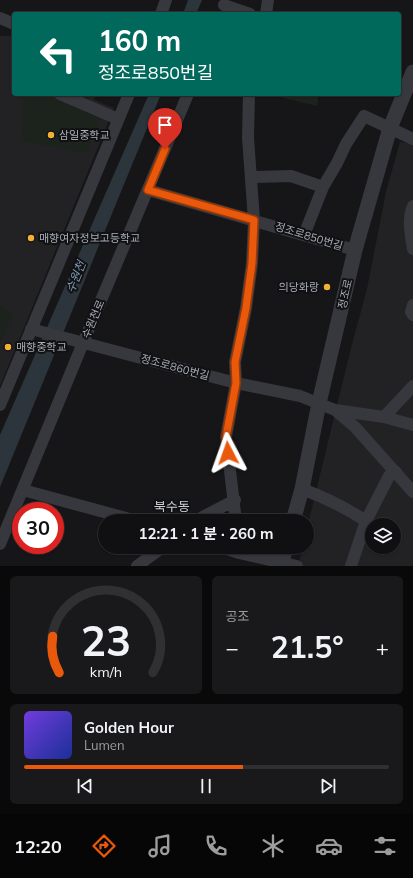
<!DOCTYPE html>
<html lang="ko">
<head>
<meta charset="utf-8">
<style>
	:root { --surface:#101012; --page:#19191b; --text:#f1f3f6; --muted:#9c9d9f; --line:#303032; --accent:#ea580c }
	body { margin:0; font-family:Mulish,"Noto Sans KR",sans-serif; background:var(--page); color:var(--text); height:100vh; display:flex; flex-direction:column; font-size:15px; white-space:nowrap }
	* { box-sizing:border-box; margin:0 }
	p { font-size:13px; color:var(--muted) }
	.icon { flex:none; width:22px; height:22px; fill:none; stroke:currentColor; stroke-width:2; stroke-linecap:round; stroke-linejoin:round }
	.map { position:relative; height:566px; overflow:hidden }
	.side { display:flex; flex-direction:column; gap:10px; padding:10px; background:#09090a; flex:1 }
	.side>* { flex:none }
	.top-card { position:absolute; left:12px; top:12px; width:389px; height:84px; border-radius:4px; box-shadow:0 1px 3px #0004,0 0 0 1px var(--line); background:#00695c; color:#fff; overflow:hidden }
	.buttons { position:absolute; left:365px; top:518px; display:grid; gap:8px }
	.buttons a { display:grid; place-items:center; width:36px; height:36px; border-radius:50%; background:var(--surface); box-shadow:0 1px 3px #0004,0 0 0 1px var(--line); font-size:20px }
	.speed { position:absolute; left:12px; top:502px; display:flex; gap:8px; font-size:20px; font-weight:700; text-align:center }
	.speed>* { display:grid; place-content:center; width:52px; height:52px; border-radius:50%; background:var(--surface); box-shadow:0 1px 3px #0004,0 0 0 1px var(--line); line-height:1 }
	.speed .limit { border:6px solid #d22; background:#fff; color:#111 }
	.pin { position:absolute; display:grid; place-items:center; width:34px; height:34px; color:#fff; margin:-41px -17px; border-radius:50% 50% 50% 0; rotate:-45deg; box-shadow:0 0 4px #0007 }
	.pin .icon { rotate:45deg }
	.me { position:absolute; width:44px; margin:-22px; rotate:356deg; stroke-linejoin:round; filter:drop-shadow(0 0 3px #0008) }
	.turn { display:flex; align-items:center; gap:14px; height:84px; padding:0 20px; font-size:18px }
	.turn .icon { width:52px; height:52px; stroke-width:2.5 }
	.turn b { display:block; font-size:28px; line-height:34px }
	.big { font-size:30px; font-weight:700; line-height:1.1 }
	.side .card { flex:1; display:flex; flex-direction:column; justify-content:center; gap:6px; min-width:0; padding:0 14px; border-radius:6px; background:var(--page) }
	.side .dial { align-items:center; gap:0 }
	.dial svg { height:104px; overflow:visible; fill:none; stroke:var(--line); stroke-width:7; stroke-linecap:round; text-anchor:middle }
	.dial text { fill:var(--text); stroke:none }
	.song { display:flex; align-items:center; gap:12px }
	.cover { width:48px; height:48px; border-radius:6px; background:linear-gradient(135deg,hsl(260 70% 55%),hsl(230 70% 35%)) }
	.played { height:4px; border-radius:2px; background:linear-gradient(90deg,var(--accent) 60%,var(--line) 60%) }
	.keys { display:flex; justify-content:space-around; direction:ltr }
	.heat { display:flex; justify-content:space-between; align-items:center; font-size:22px; direction:ltr }
	.side .tiles { flex:1; display:grid; gap:10px; grid-template-columns:1fr 1fr }
	.card:last-child { grid-column:span 2 }
	.trip { position:absolute; left:98px; top:514px; width:216px; height:40px; border-radius:20px; background:var(--surface); box-shadow:0 1px 3px #0004,0 0 0 1px var(--line); font-weight:700; line-height:40px; text-align:center }
	.dock { display:flex; height:64px; justify-content:space-around; align-items:center; background:#060607; color:var(--muted) }
	.dock .icon { width:28px; height:28px }
	.dock .current { color:var(--accent) }
	.dock b { font-size:18px; color:var(--text) }
	.map>svg:first-child { display:block }
	.built { fill:#222225; fill-rule:evenodd }
	.green { fill:#1c231d }
	.water { fill:#2c353c }
	.lines { fill:none; stroke-linecap:round; stroke-linejoin:round }
	.minor { stroke:#37383d; stroke-width:12 }
	.tertiary { stroke:#37383d; stroke-width:15 }
	.route-casing { stroke:#983908; stroke-width:10 }
	.route { stroke:#ea580c; stroke-width:7 }
	.poi-dot { fill:#f2b134; stroke:#111113; stroke-width:1.5 }
	.labels { text-anchor:middle; stroke-width:4; stroke-linejoin:round; paint-order:stroke }
	.poi-label { font-size:11px; fill:#a8adb8; stroke:#111113; text-anchor:start }
	.street-label { font-size:11px; fill:#a8adb8; stroke:#111113 }
	.water-label { font-size:12px; font-style:italic; fill:#7f9bb3; stroke:#111113 }
	.quarter-label { font-size:13px; fill:#c9ccd4; stroke:#111113 }
</style>
</head>
<body>
<div class="map">
<svg width="413" height="566" viewBox="0 0 413 566">
	<rect width="100%" height="100%" fill="#161618"/>
	<path class="built" d="M0,36H14V94H96L94,100L114,108L0,386Z
		M400,142L409,143L413,145V566H298L303,547H307V528L351,348L367,289L386,192ZM372,525H394V547H372Z"/>
	<path class="green" d="M24,94H93L89,104L104,109L87,153L21,141Z
		M285,94H319L317,106L284,98Z
		M0,307L13,313L0,344Z"/>
	<path class="water" d="M188,0H202L196,14H183Z
		M149,94H161L0,487V435Z"/>
	<g class="lines">
		<path class="minor" d="M224,5L250,14
			M161,14L166,0
			M266,14L268,0
			M0,18L14,24
			M60,94L118,119
			M251,177L291,176L323,187
			M148,190L355,250
			M413,206C407,220 411,235 413,249
			M304,235L323,187L337,163L346,144L364,116L413,139
			M413,305L411,312L413,315
			M31,329L236,383L300,396L335,410L384,417L413,425
			M0,405L129,94
			M335,410L355,427L413,492
			M384,417L413,386
			M302,489C324,497 346,508 366,521
			M23,490L137,521
			M195,521L235,500
			M236,521L226,437L236,383L235,362L246,308L252,263L254,220L248,138L249,94
			M0,544L83,343L188,94
			M221,547L239,553L297,566
			M137,566L163,547
			M351,566L366,521L389,476L396,472"/>
		<path class="tertiary" d="M293,521L302,489L319,403L355,250L390,128L413,72
			M281,566L286,547"/>
	</g>
	<g class="lines">
		<defs>
			<path id="route" d="M165,149L148,190L254,220L252,263L246,308L235,362L236,383L226,437L228,453"/>
		</defs>
		<use href="#route" class="route-casing"/>
		<use href="#route" class="route"/>
	</g>
	<g class="poi-dot">
		<circle cx="51" cy="135" r="4"/>
		<circle cx="31" cy="238" r="4"/>
		<circle cx="327" cy="287" r="4"/>
		<circle cx="8" cy="347" r="4"/>
	</g>
	<g class="labels">
		<g class="poi-label">
			<text x="59" y="139">삼일중학교</text>
			<text x="39" y="242">매향여자정보고등학교</text>
			<text x="319" y="291" text-anchor="end">의당화랑</text>
			<text x="16" y="351">매향중학교</text>
		</g>
		<g class="street-label">
			<text transform="translate(309 236) rotate(17)" y="4">정조로850번길</text>
			<text transform="translate(345 294) rotate(-77)" y="4">정조로</text>
			<text transform="translate(93 319) rotate(-67)" y="4">수원천로</text>
			<text transform="translate(175 367) rotate(15)" y="4">정조로860번길</text>
		</g>
		<g class="water-label">
			<text transform="translate(76 277) rotate(-68)" y="4">수원천</text>
		</g>
		<g class="quarter-label">
			<text x="172" y="511">북수동</text>
		</g>
	</g>
</svg>
<div class="buttons">
<a><svg class="icon" aria-label="layers" viewBox="0 0 24 24"><path d="M12 4l9 5-9 5-9-5zM3 14l9 5 9-5"/></svg></a>
</div>
<div class="speed"><div class="limit">30</div></div>
<div class="pin" style="left:165px;top:149px;background:#d93025"><svg class="icon" aria-label="arrive" viewBox="0 0 24 24"><path d="M6 21V4h12l-3 4 3 4H6"/></svg></div>
<svg class="me" style="left:228px;top:453px" viewBox="-20 -20 40 40"><path d="M0-17L14 15 0 8-14 15z" fill="#ea580c" stroke="#fff" stroke-width="4"/></svg>
<div class="trip">12:21 · 1 분 · 260 m</div>
<div class="top-card">
<div class="turn"><svg class="icon" aria-label="left" viewBox="0 0 24 24"><path d="M17 20v-9H6M10 6l-5 5 5 5"/></svg><div><b>160 m</b>정조로850번길</div></div>
</div>
</div>
<section class="side">
<div class="tiles">
<div class="card dial"><svg viewBox="0 0 100 80">
<path d="M14 69A42 42 0 1 1 86 69"/>
<path d="M14 69A42 42 0 0 1 9 41" stroke="#ea580c"/>
<text x="50" y="56" font-size="32" font-weight="700">23</text>
<text x="50" y="72" font-size="11">km/h</text>
</svg></div>
<div class="card"><p>공조</p>
<div class="heat"><a>−</a><b class="big">21.5°</b><a>+</a></div>
</div>
<div class="card">
<div class="song"><i class="cover"></i><div><b>Golden Hour</b><p>Lumen</p></div></div>
<div class="played"></div>
<div class="keys"><svg class="icon" aria-label="previous" viewBox="0 0 24 24"><path d="M18 5L8 12l10 7zM5 5v14"/></svg><svg class="icon" aria-label="pause" viewBox="0 0 24 24"><path d="M8 5v14M16 5v14"/></svg><svg class="icon" aria-label="next" viewBox="0 0 24 24"><path d="M6 5l10 7-10 7zM19 5v14"/></svg></div>
</div>
</div>
</section>
<nav class="dock">
<b>12:20</b>
<svg class="icon current" aria-label="directions" viewBox="0 0 24 24"><path d="M12 3l9 9-9 9-9-9zM9 14v-3h6M13 9l2 2-2 2"/></svg>
<svg class="icon" aria-label="music" viewBox="0 0 24 24"><path d="M9 18V5l10-2v13"/><circle cx="6" cy="18" r="3"/><circle cx="16" cy="16" r="3"/></svg>
<svg class="icon" aria-label="phone" viewBox="0 0 24 24"><path d="M5 4h4l2 5-3 2q2 4 5 5l2-3 5 2v4C11 20 4 13 5 4z"/></svg>
<svg class="icon" aria-label="climate" viewBox="0 0 24 24"><path d="M12 3v18M4 7l16 10M4 17L20 7"/></svg>
<svg class="icon" aria-label="car" viewBox="0 0 24 24"><path d="M5 17H2v-5l4-1 3-4h7l3 4 3 1v5h-3M9 17h6M6 11h13"/><circle cx="7" cy="17" r="2"/><circle cx="17" cy="17" r="2"/></svg>
<svg class="icon" aria-label="filters" viewBox="0 0 24 24"><path d="M4 7h16M4 17h16"/><circle cx="9" cy="7" r="2"/><circle cx="15" cy="17" r="2"/></svg>
</nav>
</body>
</html>
